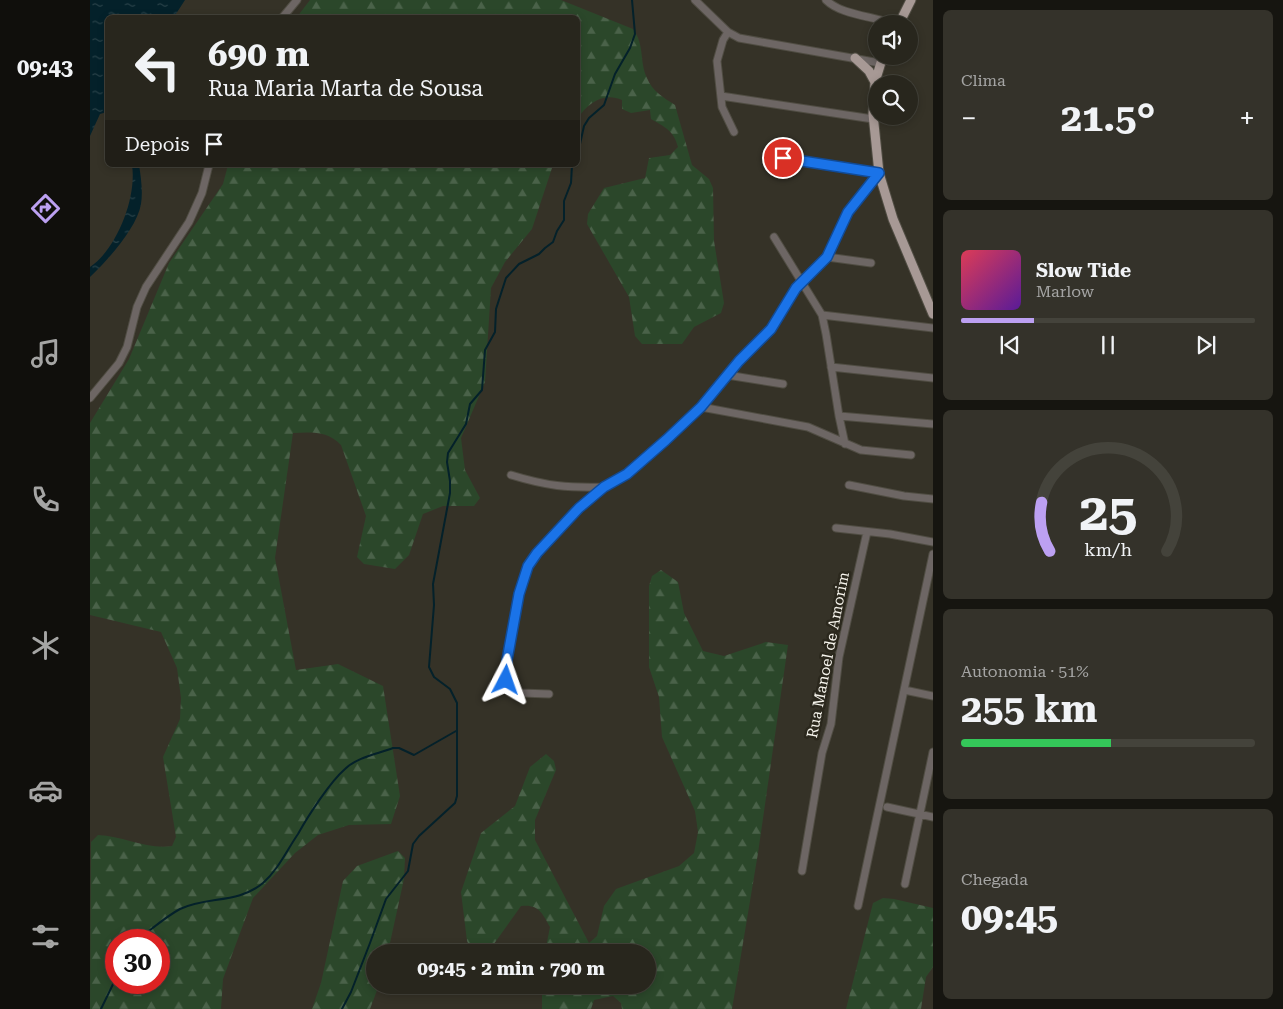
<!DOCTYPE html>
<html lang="pt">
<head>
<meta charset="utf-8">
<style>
	:root { --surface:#28261d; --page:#34322a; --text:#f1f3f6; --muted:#a5a5a4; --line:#44433b; --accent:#bca0f2 }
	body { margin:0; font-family:"Roboto Serif",serif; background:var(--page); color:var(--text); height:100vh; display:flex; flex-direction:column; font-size:19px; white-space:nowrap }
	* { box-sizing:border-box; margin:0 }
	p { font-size:16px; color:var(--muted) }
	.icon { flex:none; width:28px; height:28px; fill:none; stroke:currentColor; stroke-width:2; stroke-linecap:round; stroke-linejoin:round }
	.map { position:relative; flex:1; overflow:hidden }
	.drawer { display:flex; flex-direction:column; gap:10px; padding:10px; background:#161510; width:350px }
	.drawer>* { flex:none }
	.banner { position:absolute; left:15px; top:15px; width:475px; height:152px; border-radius:8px; box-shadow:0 2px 8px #0003,0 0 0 1px var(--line); background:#28261d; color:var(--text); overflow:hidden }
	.fabs { position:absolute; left:778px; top:15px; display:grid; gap:10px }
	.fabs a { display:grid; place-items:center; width:50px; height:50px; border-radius:50%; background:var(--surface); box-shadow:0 2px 8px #0003,0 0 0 1px var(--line); font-size:25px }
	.speed { position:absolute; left:15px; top:929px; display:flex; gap:10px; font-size:25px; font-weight:700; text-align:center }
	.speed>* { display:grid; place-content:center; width:65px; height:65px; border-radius:50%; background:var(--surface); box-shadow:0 2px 8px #0003,0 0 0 1px var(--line); line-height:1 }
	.speed .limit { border:8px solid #d22; background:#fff; color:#111 }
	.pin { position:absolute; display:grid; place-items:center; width:42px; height:42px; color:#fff; margin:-21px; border:2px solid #fff; border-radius:50%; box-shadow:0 1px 5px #0007 }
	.me { position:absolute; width:55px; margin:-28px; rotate:4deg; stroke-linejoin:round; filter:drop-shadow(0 0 4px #0008) }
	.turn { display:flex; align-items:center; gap:18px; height:105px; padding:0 20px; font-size:22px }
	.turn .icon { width:65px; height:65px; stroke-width:2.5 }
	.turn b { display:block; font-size:35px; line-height:42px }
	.then { display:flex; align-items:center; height:48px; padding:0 20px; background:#0003; gap:10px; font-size:19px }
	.big { font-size:38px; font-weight:700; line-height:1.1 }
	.drawer .card { flex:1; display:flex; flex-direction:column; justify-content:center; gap:8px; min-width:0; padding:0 18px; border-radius:8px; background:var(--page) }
	.drawer .dial { align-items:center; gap:0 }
	.dial svg { height:130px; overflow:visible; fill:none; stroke:var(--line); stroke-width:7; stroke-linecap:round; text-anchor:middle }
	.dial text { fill:var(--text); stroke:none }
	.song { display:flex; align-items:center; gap:15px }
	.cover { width:60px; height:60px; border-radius:8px; background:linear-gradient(135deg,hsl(350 70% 55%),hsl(270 70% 35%)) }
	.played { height:5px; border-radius:2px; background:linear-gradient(90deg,var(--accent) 25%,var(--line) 25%) }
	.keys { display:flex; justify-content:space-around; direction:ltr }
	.heat { display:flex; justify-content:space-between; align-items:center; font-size:28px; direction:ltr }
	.charge { height:8px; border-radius:4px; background:linear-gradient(90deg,#34c759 51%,var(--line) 0) }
	.trip { position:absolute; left:276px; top:944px; width:290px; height:50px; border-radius:25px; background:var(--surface); box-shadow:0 2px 8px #0003,0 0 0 1px var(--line); font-weight:700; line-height:50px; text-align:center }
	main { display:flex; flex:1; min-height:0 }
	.tabs { display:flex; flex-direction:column; width:90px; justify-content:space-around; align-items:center; background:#100f0c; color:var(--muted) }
	.tabs .icon { width:35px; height:35px }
	.tabs .selected { color:var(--accent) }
	.tabs b { font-size:22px; color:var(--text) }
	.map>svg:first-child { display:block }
	.forest { fill:url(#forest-firs); fill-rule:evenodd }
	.water { fill:url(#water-ripples) }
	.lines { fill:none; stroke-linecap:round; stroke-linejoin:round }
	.stream { stroke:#04212a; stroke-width:2 }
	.minor-casing { stroke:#504d43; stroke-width:9 }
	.major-casing { stroke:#504d43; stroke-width:11 }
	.minor { stroke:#6d6664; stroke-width:7 }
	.major { stroke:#a79995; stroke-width:9 }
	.route-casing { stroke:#114b97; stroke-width:12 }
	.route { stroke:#1a73e8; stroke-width:9 }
	.labels { text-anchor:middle; stroke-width:5; stroke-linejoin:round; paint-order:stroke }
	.street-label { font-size:15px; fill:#f7f5ed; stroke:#2b281d }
</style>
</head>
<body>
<main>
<nav class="tabs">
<b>09:43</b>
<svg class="icon selected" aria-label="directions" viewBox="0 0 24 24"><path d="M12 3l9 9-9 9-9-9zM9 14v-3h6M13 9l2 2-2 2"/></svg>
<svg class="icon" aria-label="music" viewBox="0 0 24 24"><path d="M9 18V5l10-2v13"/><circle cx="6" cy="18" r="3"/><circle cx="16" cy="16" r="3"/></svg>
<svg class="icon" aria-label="phone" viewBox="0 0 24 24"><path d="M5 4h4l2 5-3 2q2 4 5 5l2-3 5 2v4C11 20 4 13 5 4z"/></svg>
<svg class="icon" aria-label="climate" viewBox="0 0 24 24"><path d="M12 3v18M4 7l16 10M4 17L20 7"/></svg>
<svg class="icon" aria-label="car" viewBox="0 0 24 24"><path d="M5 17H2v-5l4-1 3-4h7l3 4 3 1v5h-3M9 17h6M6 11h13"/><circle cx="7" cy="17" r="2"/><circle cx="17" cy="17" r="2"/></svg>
<svg class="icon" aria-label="filters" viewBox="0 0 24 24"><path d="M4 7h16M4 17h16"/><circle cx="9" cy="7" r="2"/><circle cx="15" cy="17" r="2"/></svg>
</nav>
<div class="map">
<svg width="843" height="1009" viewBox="0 0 843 1009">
	<defs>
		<pattern id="forest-firs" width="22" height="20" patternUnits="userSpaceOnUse" patternTransform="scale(1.25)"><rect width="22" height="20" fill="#2b472a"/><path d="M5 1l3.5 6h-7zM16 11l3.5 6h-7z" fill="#4a6249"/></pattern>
		<pattern id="water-ripples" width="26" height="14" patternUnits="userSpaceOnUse" patternTransform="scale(1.25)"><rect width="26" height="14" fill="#04212a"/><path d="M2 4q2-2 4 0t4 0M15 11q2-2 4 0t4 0" fill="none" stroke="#294249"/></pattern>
	</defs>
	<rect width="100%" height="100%" fill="#353227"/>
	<path class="forest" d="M220,0H471L543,29C555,45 549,62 557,78C562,91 574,98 585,105L602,165L619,179L623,188L624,241L634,303L631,313L604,327L592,344H552L545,336L539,297L497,224L498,214L514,188L555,178L559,158L580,155L588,147C584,131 575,127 561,119L560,110L541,113L532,109V100C514,92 498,103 488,118V18L207,17Z
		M138,165H463L442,229L415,262L401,288L395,382L371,438L375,470L390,498L384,506H353L333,514L319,555L305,569L274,564L267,557L276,516L251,445C238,431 222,432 203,433L185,558L206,670L248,664L293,686L310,796L301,824L259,825L228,835L205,853L163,898L133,979L131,1009H0L1,842L8,835C33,836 58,850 82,846L86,837L73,757L90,719L91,698L87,668L71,632L0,615V423L39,359L79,263L133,184ZM26,940H69V982H26Z
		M571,570L588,582L594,613L613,651L634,656L676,642L698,645L668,853L642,1009H532L531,1003L523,996L504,1000L501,1009H452V993L455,985H558V952H455L460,927C452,913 449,904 431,906L401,948L393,952L382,951L377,941L371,892L391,833L425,806L440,767L456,754L464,761L466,770L445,820V840L499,943L507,936L514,906L526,889L589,866L604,853L608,832L605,811L572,737L569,697L559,667V586L562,576Z
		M308,851L315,858L314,879L298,952H285V985H289L280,1009H222L231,983L253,881L267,866Z
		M793,898L804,899L843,908V967L836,977L831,1009H756L783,903Z"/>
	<path class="water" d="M0,0H95L84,17L18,18L17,112L10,114L0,136Z
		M42,165H49C51,177 53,192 51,204C47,228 17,261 0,277V267C27,249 47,197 42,165Z"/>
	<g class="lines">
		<path class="stream" d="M488,153L494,126L499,118L514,105L525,74L540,48L545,34L542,0
			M47,940C61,930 75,917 90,909C117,896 148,904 173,883C188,870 197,850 208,834C218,816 240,782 255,769C267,757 288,754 303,748H309L324,755L366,731
			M11,1009L26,978
			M252,1009L261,992L280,943L296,899L318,871L323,844L329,836L365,803L367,796V703L360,689L344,677L339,667L344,605L343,584L360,493V481L357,462L358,453L376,424L380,404L392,390L395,350L405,332L406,309L416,278L429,264L449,254L455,248L463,242L467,231L474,220V201L481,183L482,165"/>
		<defs>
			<path id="minor" d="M605,0L638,32L649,38L790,63
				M736,0C751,15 783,16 803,24
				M192,18L207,0
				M638,32L633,40L627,61L632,107L644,132
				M631,96L783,119
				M693,158L789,173
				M684,237L732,315L736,334L749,416L755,444
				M737,257L781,263
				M732,315L843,328
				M741,367L843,378
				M637,375L693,384
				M0,398L29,363L37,347L47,307L56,287L99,222L112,193L119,165
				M611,407L718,427L771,450L821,455
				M749,416L843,424
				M421,475C457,486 477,488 514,487
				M759,485L814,496L843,499
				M746,528L800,534L843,542
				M819,691L843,696
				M459,694L431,693L422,689L416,680L417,660L429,594L438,566L447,553L489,508L514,487L537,474L576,440L611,407L649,361L681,329L706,288L737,257L758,212L789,173
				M797,807L843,817
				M712,871L732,753L741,724L749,657L777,532
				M815,884L843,752
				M768,906L843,554"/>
			<path id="major" d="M809,24L821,0
				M793,56L785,82L783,114L789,173L803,219L843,314
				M765,58L779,71L785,82"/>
		</defs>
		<use href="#minor" class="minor-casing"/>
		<use href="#major" class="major-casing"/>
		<use href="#minor" class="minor"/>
		<use href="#major" class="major"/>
	</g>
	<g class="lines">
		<defs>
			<path id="route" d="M416,680L417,660L429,594L438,566L447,553L489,508L514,487L537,474L576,440L611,407L649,361L681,329L706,288L737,257L758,212L789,173L693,158"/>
		</defs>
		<use href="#route" class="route-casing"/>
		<use href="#route" class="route"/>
	</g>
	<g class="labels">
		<g class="street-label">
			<text transform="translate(738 655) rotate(-79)" y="5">Rua Manoel de Amorim</text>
		</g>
	</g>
</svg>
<div class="fabs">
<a><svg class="icon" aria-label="sound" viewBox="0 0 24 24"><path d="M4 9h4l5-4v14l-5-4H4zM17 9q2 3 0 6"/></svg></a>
<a><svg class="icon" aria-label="search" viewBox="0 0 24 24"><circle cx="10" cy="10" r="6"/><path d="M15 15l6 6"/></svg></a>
</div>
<div class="speed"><div class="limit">30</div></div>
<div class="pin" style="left:693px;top:158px;background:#d93025"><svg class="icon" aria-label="arrive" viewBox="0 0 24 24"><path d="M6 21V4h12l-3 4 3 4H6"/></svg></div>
<svg class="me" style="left:416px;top:680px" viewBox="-20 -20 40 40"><path d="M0-17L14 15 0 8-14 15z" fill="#1a73e8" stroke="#fff" stroke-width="4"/></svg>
<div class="trip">09:45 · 2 min · 790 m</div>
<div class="banner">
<div class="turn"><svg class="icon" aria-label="left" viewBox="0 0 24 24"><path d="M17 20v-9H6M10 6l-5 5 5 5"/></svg><div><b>690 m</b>Rua Maria Marta de Sousa</div></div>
<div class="then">Depois<svg class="icon" aria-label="arrive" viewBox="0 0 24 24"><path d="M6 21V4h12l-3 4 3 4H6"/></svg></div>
</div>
</div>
<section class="drawer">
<div class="card"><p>Clima</p>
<div class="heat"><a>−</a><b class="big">21.5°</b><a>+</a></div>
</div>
<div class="card">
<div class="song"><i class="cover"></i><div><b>Slow Tide</b><p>Marlow</p></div></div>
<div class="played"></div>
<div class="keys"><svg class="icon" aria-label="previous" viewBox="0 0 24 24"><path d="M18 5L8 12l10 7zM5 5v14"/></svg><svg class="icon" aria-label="pause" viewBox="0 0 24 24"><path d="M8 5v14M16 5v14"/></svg><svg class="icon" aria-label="next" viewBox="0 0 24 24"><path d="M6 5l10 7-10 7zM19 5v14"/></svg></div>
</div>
<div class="card dial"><svg viewBox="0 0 100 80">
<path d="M14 69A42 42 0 1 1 86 69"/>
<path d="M14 69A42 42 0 0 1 9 39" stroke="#bca0f2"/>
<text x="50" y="56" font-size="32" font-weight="700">25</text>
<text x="50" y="72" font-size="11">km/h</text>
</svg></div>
<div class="card"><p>Autonomia · 51%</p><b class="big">255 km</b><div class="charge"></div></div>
<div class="card"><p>Chegada</p><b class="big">09:45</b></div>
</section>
</main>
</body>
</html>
